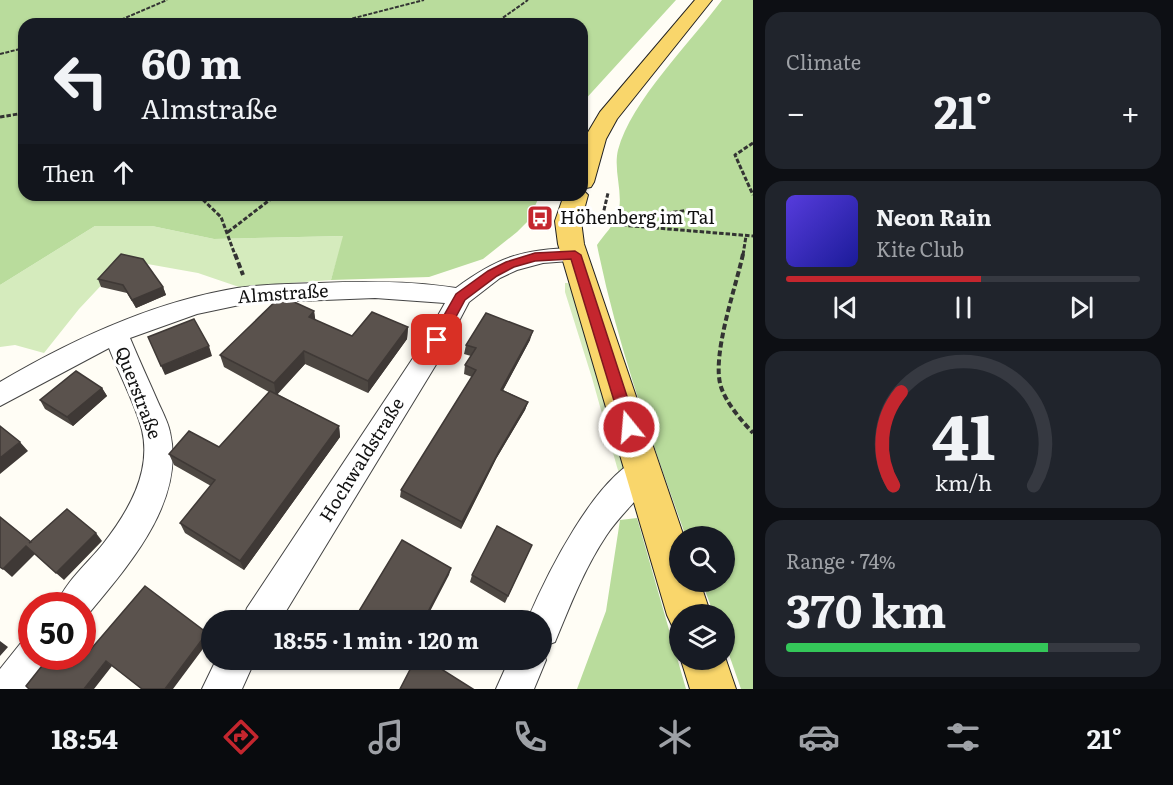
<!DOCTYPE html>
<html lang="en">
<head>
<meta charset="utf-8">
<style>
	:root { --surface:#171b24; --page:#20242c; --text:#f1f3f6; --muted:#9ea1a6; --line:#363941; --accent:#c4262e }
	body { margin:0; font-family:Literata,serif; background:var(--page); color:var(--text); height:100vh; display:flex; flex-direction:column; font-size:22px; white-space:nowrap }
	* { box-sizing:border-box; margin:0 }
	p { font-size:20px; color:var(--muted) }
	.icon { flex:none; width:33px; height:33px; fill:none; stroke:currentColor; stroke-width:2; stroke-linecap:round; stroke-linejoin:round }
	.map { position:relative; flex:1; overflow:hidden }
	.panel { display:flex; flex-direction:column; gap:12px; padding:12px; background:#0d0f14; width:420px }
	.panel>* { flex:none }
	.guide { position:absolute; left:18px; top:18px; width:570px; height:183px; border-radius:18px; box-shadow:0 2px 4px #0004; background:#171b24; color:var(--text); overflow:hidden }
	.controls { position:absolute; left:669px; top:526px; display:grid; gap:12px }
	.controls a { display:grid; place-items:center; width:66px; height:66px; border-radius:50%; background:var(--surface); box-shadow:0 2px 4px #0004; font-size:30px }
	.speed { position:absolute; left:18px; top:592px; display:flex; gap:12px; font-size:30px; font-weight:700; text-align:center }
	.speed>* { display:grid; place-content:center; width:78px; height:78px; border-radius:50%; background:var(--surface); box-shadow:0 2px 4px #0004; line-height:1 }
	.speed .limit { border:9px solid #d22; background:#fff; color:#111 }
	.pin { position:absolute; display:grid; place-items:center; width:51px; height:51px; color:#fff; margin:-26px; border-radius:12px; box-shadow:0 3px 9px #0006 }
	.me { position:absolute; width:66px; margin:-33px; rotate:343deg; stroke-linejoin:round; filter:drop-shadow(0 0 4px #0008) }
	.turn { display:flex; align-items:center; gap:21px; height:126px; padding:0 24px; font-size:27px }
	.turn .icon { width:78px; height:78px; stroke-width:2.5 }
	.turn b { display:block; font-size:42px; line-height:51px }
	.then { display:flex; align-items:center; height:57px; padding:0 24px; background:#0003; gap:12px; font-size:22px }
	.big { font-size:45px; font-weight:700; line-height:1.1 }
	.panel .card { flex:1; display:flex; flex-direction:column; justify-content:center; gap:9px; min-width:0; padding:0 21px; border-radius:18px; background:var(--page) }
	.panel .dial { align-items:center; gap:0 }
	.dial svg { height:156px; overflow:visible; fill:none; stroke:var(--line); stroke-width:7; stroke-linecap:round; text-anchor:middle }
	.dial text { fill:var(--text); stroke:none }
	.song { display:flex; align-items:center; gap:18px }
	.cover { width:72px; height:72px; border-radius:9px; background:linear-gradient(135deg,hsl(250 70% 55%),hsl(240 70% 35%)) }
	.played { height:6px; border-radius:3px; background:linear-gradient(90deg,var(--accent) 55%,var(--line) 55%) }
	.keys { display:flex; justify-content:space-around; direction:ltr }
	.heat { display:flex; justify-content:space-between; align-items:center; font-size:33px; direction:ltr }
	.charge { height:9px; border-radius:4px; background:linear-gradient(90deg,#34c759 74%,var(--line) 0) }
	.trip { position:absolute; left:201px; top:610px; width:351px; height:60px; border-radius:30px; background:var(--surface); box-shadow:0 2px 4px #0004; font-weight:700; line-height:60px; text-align:center }
	.dock { display:flex; height:96px; justify-content:space-around; align-items:center; background:#090b0e; color:var(--muted) }
	.dock .icon { width:42px; height:42px }
	.dock .active { color:var(--accent) }
	.dock b { font-size:27px; color:var(--text) }
	main { display:flex; flex:1; min-height:0 }
	.map>svg:first-child { display:block }
	.green { fill:#d5ebbd }
	.forest { fill:#b9dc9c }
	.lines { fill:none; stroke-linecap:round; stroke-linejoin:round }
	.minor-casing { stroke:#444; stroke-width:2 }
	.major-casing { stroke:#222; stroke-width:2 }
	.path-far2 { stroke:#333; stroke-width:2; stroke-dasharray:4 1.5; stroke-linecap:butt }
	.path-far1 { stroke:#333; stroke-width:3; stroke-dasharray:4.5 2; stroke-linecap:butt }
	.path { stroke:#333; stroke-width:4; stroke-dasharray:6 3; stroke-linecap:butt }
	.minor { fill:#fff; fill-rule:evenodd }
	.major { fill:#f9d66b; fill-rule:evenodd }
	.wall { fill:#4d4742 }
	.shaded-wall { fill:#3f3936 }
	.building { fill:#5a524d; stroke:#3f3936; stroke-width:1.5 }
	.route { fill:#c4262e; stroke:#7f191e; stroke-width:1.5 }
	.labels { text-anchor:middle; stroke-width:6; stroke-linejoin:round; paint-order:stroke }
	.poi-label { font-size:18px; fill:#111; stroke:#fff; text-anchor:start }
	.street-label { font-size:18px; fill:#111; stroke:#fff }
</style>
</head>
<body>
<main>
<div class="map">
<svg width="753" height="689" viewBox="0 0 753 689">
	<rect width="100%" height="100%" fill="#fffdf5"/>
	<path class="green" d="M95,226H152L214,239L344,236L331,280L239,287L198,273L125,260L79,309L44,353L15,345L0,347V285Z
		M565,283H568L572,288L626,474L619,473L617,467L592,378L565,292Z"/>
	<path class="forest" d="M0,0H676L582,103V24H24V195H540L528,221L517,232L483,259L429,277L331,280L343,236L214,239L152,226H95L0,285Z
		M722,0H753V689H741L725,643L724,615H714L702,582H724V537H686C652,441 617,345 597,245C603,236 615,224 618,214C624,194 613,171 618,150C631,101 691,42 722,0Z
		M637,518L686,689H577L606,611L620,520Z"/>
	<g class="lines">
		<defs>
			<path id="minor" d="M575,248L583,250L586,255L583,260L543,263L517,270L500,278L469,302L437,363L280,621H242L247,608L419,349L445,303L375,298L249,303L197,314L130,338C139,360 149,381 158,402C162,411 168,422 170,432C186,503 127,567 85,618L82,620V606H56C65,582 87,564 103,544C128,512 152,472 142,430C135,403 119,374 109,348L0,406V382C73,339 153,302 237,288C264,284 292,284 319,283C365,281 411,281 456,288C498,257 523,249 575,248Z
				M643,457L654,461L658,470C648,491 620,514 606,536C584,569 570,606 555,642L542,647V621H527C546,576 596,474 643,457Z
				M32,639V657H51L46,670L32,689H0V669L20,644Z
				M542,648L546,660L534,689H496L509,660H542Z
				M216,660H255L242,689H202Z"/>
			<path id="major" d="M695,0H712L617,119L606,139L594,182L591,187L582,189L588,195L581,221L584,244L684,537H680V582H700L711,615H680V633L674,630L667,615L558,244L555,221L564,195H582L584,139L600,112Z
				M724,654L736,689H690L681,660H724Z"/>
		</defs>
		<use href="#minor" class="minor-casing"/>
		<use href="#major" class="major-casing"/>
		<path class="path-far2" d="M111,24L167,0
			M331,24L424,0
			M494,24L528,0
			M0,54L24,48"/>
		<path class="path-far1" d="M0,117L24,113
			M753,143L735,155L753,195
			M198,195L221,217L235,255
			M609,222L689,210
			M596,223L753,236
			M601,223L608,193
			M228,232L276,195
			M743,255L746,236"/>
		<path class="path" d="M235,254L243,275
			M743,254C736,287 711,356 721,387C727,404 741,420 753,433"/>
		<use href="#minor" class="minor"/>
		<use href="#major" class="major"/>
	</g>
	<path class="wall" d="M98,279L163,287L166,295L136,308L127,293L101,287Z
		M314,311L315,320L352,336L408,327L407,339L368,393L305,364L277,394L339,426L340,437L244,570L185,533L180,523L211,486L174,465L169,454L219,447L269,392L224,367L220,355Z
		M530,340L503,390L528,402L525,410L496,459L461,529L400,497L401,490L472,377L464,374L465,365L471,356L464,354L466,345Z
		M102,388L107,396L73,426L45,409L40,400Z
		M532,545L505,603L470,582L472,575Z
		M390,660H405L401,667Z"/>
	<path class="shaded-wall" d="M163,287L166,295L136,308L132,300Z
		M314,311L316,324L309,317Z
		M408,327L407,339L368,393V381Z
		M533,331L530,340L499,398L501,390Z
		M209,346L212,356L165,375L161,366Z
		M304,351L305,364L276,396L274,383Z
		M102,388L107,396L73,426L67,417Z
		M528,402L525,410L496,459L461,529L462,522L499,451Z
		M339,426L340,437L244,570L240,561Z
		M20,442L28,451L0,474V458Z
		M96,533L102,541L64,580L56,573Z
		M26,546L35,554L12,577L3,569Z
		M451,568L449,575L425,621H423Z
		M207,633L211,638L173,689H165Z
		M0,641L8,647L0,656Z
		M106,661L112,666L94,689H84Z"/>
	<path class="building" d="M121,254L143,259L163,287L132,300L123,285L98,279Z
		M281,296L314,311L309,317L352,336L372,312L408,327L368,381L304,351L274,383L220,355Z
		M486,313L533,331L501,390L528,402L499,451L462,522L401,490L476,370L465,365L476,348L466,345Z
		M194,319L209,346L161,366L148,337Z
		M76,371L102,388L67,417L40,400Z
		M270,391L339,426L240,561L180,523L215,480L169,454L189,431L219,447Z
		M0,426L20,442L0,458Z
		M67,509L96,533L56,573L26,546L3,569L0,567V517L31,542L29,543Z
		M497,526L532,545L508,596L472,575Z
		M402,540L451,568L423,621H353Z
		M145,586L207,633L165,689H142L106,661L84,689H29L26,686L49,657H82V643L91,649Z
		M415,660H427L473,689H400Z"/>
	<path class="route" d="M575,251L581,255L637,427L635,432L629,434L624,432L622,427L571,259L535,261L514,267L497,276L465,300L442,343H432L430,340L456,294L488,271L506,262L535,253Z"/>
	<defs>
		<symbol id="bus-square" viewBox="-11 -11 22 22"><rect x="-9" y="-9" width="18" height="18" rx="4" fill="#c4262e" stroke="#fff"/><path d="M-5-6H5V4H4V6H2V4H-2V6H-4V4H-5ZM-3.5-4V0h7V-4ZM-3.5 1.2v1.5H-2V1.2ZM2 1.2v1.5H3.5V1.2Z" fill="#fff"/></symbol>
	</defs>
	<g fill-rule="evenodd">
		<use href="#bus-square" x="525" y="203" width="30" height="30"/>
	</g>
	<g class="labels">
		<g class="poi-label">
			<text x="560" y="224">Höhenberg im Tal</text>
		</g>
		<g class="street-label">
			<text transform="translate(283 294) rotate(-4)" y="6">Almstraße</text>
			<text transform="translate(138 393) rotate(69)" y="6">Querstraße</text>
			<text transform="translate(362 460) rotate(-58)" y="6">Hochwaldstraße</text>
		</g>
	</g>
</svg>
<div class="controls">
<a><svg class="icon" aria-label="search" viewBox="0 0 24 24"><circle cx="10" cy="10" r="6"/><path d="M15 15l6 6"/></svg></a>
<a><svg class="icon" aria-label="layers" viewBox="0 0 24 24"><path d="M12 4l9 5-9 5-9-5zM3 14l9 5 9-5"/></svg></a>
</div>
<div class="speed"><div class="limit">50</div></div>
<div class="pin" style="left:437px;top:340px;background:#d93025"><svg class="icon" aria-label="arrive" viewBox="0 0 24 24"><path d="M6 21V4h12l-3 4 3 4H6"/></svg></div>
<svg class="me" style="left:629px;top:427px" viewBox="-20 -20 40 40"><circle r="17" fill="#c4262e" stroke="#fff" stroke-width="3"/><path d="M0-11L8 9 0 5-8 9z" fill="#fff"/></svg>
<div class="trip">18:55 · 1 min · 120 m</div>
<div class="guide">
<div class="turn"><svg class="icon" aria-label="left" viewBox="0 0 24 24"><path d="M17 20v-9H6M10 6l-5 5 5 5"/></svg><div><b>60 m</b>Almstraße</div></div>
<div class="then">Then<svg class="icon" aria-label="ahead" viewBox="0 0 24 24"><path d="M12 20V5M6 11l6-6 6 6"/></svg></div>
</div>
</div>
<section class="panel">
<div class="card"><p>Climate</p>
<div class="heat"><a>−</a><b class="big">21°</b><a>+</a></div>
</div>
<div class="card">
<div class="song"><i class="cover"></i><div><b>Neon Rain</b><p>Kite Club</p></div></div>
<div class="played"></div>
<div class="keys"><svg class="icon" aria-label="previous" viewBox="0 0 24 24"><path d="M18 5L8 12l10 7zM5 5v14"/></svg><svg class="icon" aria-label="pause" viewBox="0 0 24 24"><path d="M8 5v14M16 5v14"/></svg><svg class="icon" aria-label="next" viewBox="0 0 24 24"><path d="M6 5l10 7-10 7zM19 5v14"/></svg></div>
</div>
<div class="card dial"><svg viewBox="0 0 100 80">
<path d="M14 69A42 42 0 1 1 86 69"/>
<path d="M14 69A42 42 0 0 1 18 21" stroke="#c4262e"/>
<text x="50" y="56" font-size="32" font-weight="700">41</text>
<text x="50" y="72" font-size="11">km/h</text>
</svg></div>
<div class="card"><p>Range · 74%</p><b class="big">370 km</b><div class="charge"></div></div>
</section>
</main>
<nav class="dock">
<b>18:54</b>
<svg class="icon active" aria-label="directions" viewBox="0 0 24 24"><path d="M12 3l9 9-9 9-9-9zM9 14v-3h6M13 9l2 2-2 2"/></svg>
<svg class="icon" aria-label="music" viewBox="0 0 24 24"><path d="M9 18V5l10-2v13"/><circle cx="6" cy="18" r="3"/><circle cx="16" cy="16" r="3"/></svg>
<svg class="icon" aria-label="phone" viewBox="0 0 24 24"><path d="M5 4h4l2 5-3 2q2 4 5 5l2-3 5 2v4C11 20 4 13 5 4z"/></svg>
<svg class="icon" aria-label="climate" viewBox="0 0 24 24"><path d="M12 3v18M4 7l16 10M4 17L20 7"/></svg>
<svg class="icon" aria-label="car" viewBox="0 0 24 24"><path d="M5 17H2v-5l4-1 3-4h7l3 4 3 1v5h-3M9 17h6M6 11h13"/><circle cx="7" cy="17" r="2"/><circle cx="17" cy="17" r="2"/></svg>
<svg class="icon" aria-label="filters" viewBox="0 0 24 24"><path d="M4 7h16M4 17h16"/><circle cx="9" cy="7" r="2"/><circle cx="15" cy="17" r="2"/></svg>
<b>21°</b>
</nav>
</body>
</html>
